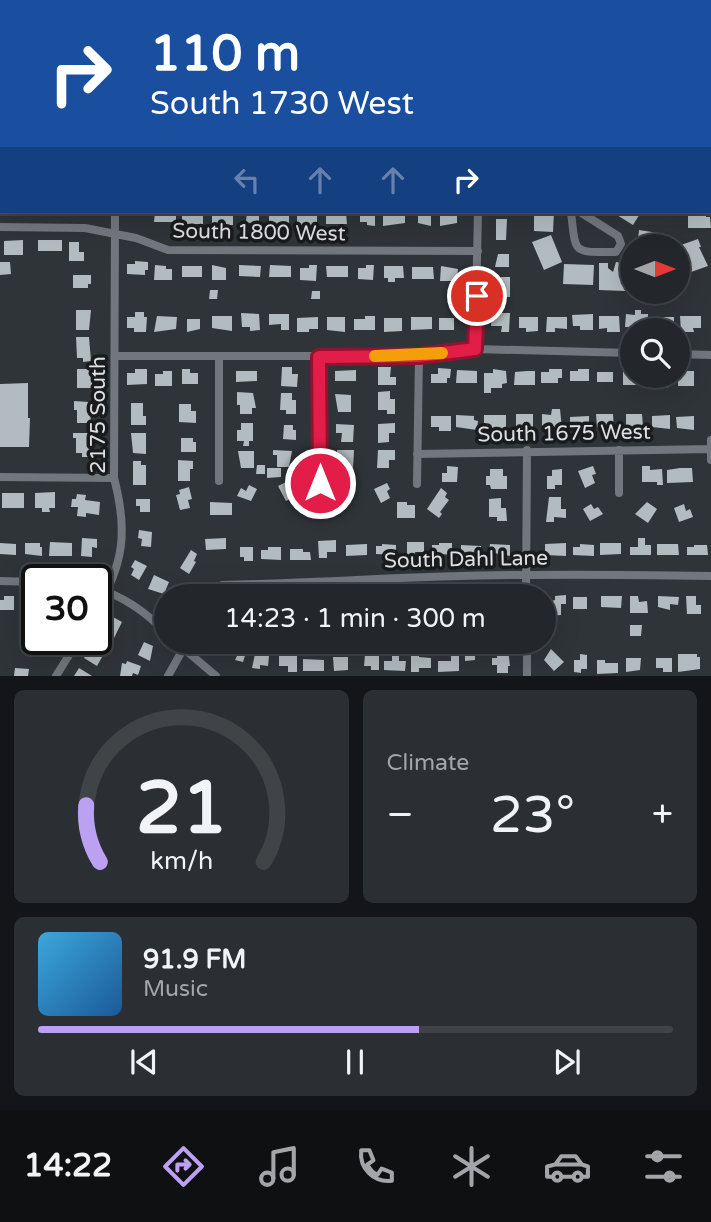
<!DOCTYPE html>
<html lang="en">
<head>
<meta charset="utf-8">
<style>
	:root { --surface:#23272b; --page:#2b2f33; --text:#f1f3f6; --muted:#a3a5a9; --line:#404447; --accent:#bca0f2 }
	body { margin:0; font-family:"Varela Round",sans-serif; background:var(--page); color:var(--text); height:100vh; display:flex; flex-direction:column; font-size:26px; white-space:nowrap }
	* { box-sizing:border-box; margin:0 }
	p { font-size:23px; color:var(--muted) }
	.icon { flex:none; width:38px; height:38px; fill:none; stroke:currentColor; stroke-width:2; stroke-linecap:round; stroke-linejoin:round }
	.map { position:relative; height:676px; overflow:hidden }
	.drawer { display:flex; flex-direction:column; gap:14px; padding:14px; background:#131518; flex:1 }
	.drawer>* { flex:none }
	.banner { position:absolute; left:0px; top:0px; width:712px; height:214px; box-shadow:0 7px 28px #0002,0 0 0 2px var(--line); background:#1a4fa0; color:#fff; overflow:hidden }
	.needle { width:46px; rotate:90deg }
	.fabs { position:absolute; left:620px; top:234px; display:grid; gap:14px }
	.fabs a { display:grid; place-items:center; width:70px; height:70px; border-radius:50%; background:var(--surface); box-shadow:0 7px 28px #0002,0 0 0 2px var(--line); font-size:35px }
	.speed { position:absolute; left:21px; top:564px; display:flex; gap:14px; font-size:35px; font-weight:700; text-align:center }
	.speed>* { display:grid; place-content:center; width:91px; height:91px; border-radius:50%; background:var(--surface); box-shadow:0 7px 28px #0002,0 0 0 2px var(--line); line-height:1 }
	.speed .limit { border:4px solid #111; border-radius:10px; background:#fff; color:#111 }
	.pin { position:absolute; display:grid; place-items:center; width:60px; height:60px; color:#fff; margin:-30px; border:4px solid #fff; border-radius:50%; box-shadow:0 2px 7px #0007 }
	.me { position:absolute; width:77px; margin:-38px; rotate:0deg; stroke-linejoin:round; filter:drop-shadow(0 0 5px #0008) }
	.turn { display:flex; align-items:center; gap:24px; height:147px; padding:0 35px; font-size:32px }
	.turn .icon { width:91px; height:91px; stroke-width:2.5 }
	.turn b { display:block; font-size:49px; line-height:60px }
	.lanes { display:flex; align-items:center; height:66px; padding:0 35px; background:#0003; justify-content:center; gap:35px; direction:ltr }
	.lanes .off { opacity:.35 }
	.big { font-size:52px; font-weight:600; line-height:1.1 }
	.drawer .card { flex:1; display:flex; flex-direction:column; justify-content:center; gap:10px; min-width:0; padding:0 24px; border-radius:10px; background:var(--page) }
	.drawer .dial { align-items:center; gap:0 }
	.dial svg { height:182px; overflow:visible; fill:none; stroke:var(--line); stroke-width:7; stroke-linecap:round; text-anchor:middle }
	.dial text { fill:var(--text); stroke:none }
	.song { display:flex; align-items:center; gap:21px }
	.cover { width:84px; height:84px; border-radius:10px; background:linear-gradient(135deg,hsl(200 70% 55%),hsl(210 70% 35%)) }
	.played { height:7px; border-radius:4px; background:linear-gradient(90deg,var(--accent) 60%,var(--line) 60%) }
	.keys { display:flex; justify-content:space-around; direction:ltr }
	.heat { display:flex; justify-content:space-between; align-items:center; font-size:38px; direction:ltr }
	.drawer .tiles { flex:1; display:grid; gap:14px; grid-template-columns:1fr 1fr }
	.card:last-child { grid-column:span 2 }
	.trip { position:absolute; left:154px; top:584px; width:402px; height:70px; border-radius:35px; background:var(--surface); box-shadow:0 7px 28px #0002,0 0 0 2px var(--line); font-weight:600; line-height:70px; text-align:center }
	.menu { display:flex; height:112px; justify-content:space-around; align-items:center; background:#0e1011; color:var(--muted) }
	.menu .icon { width:49px; height:49px }
	.menu .selected { color:var(--accent) }
	.menu b { font-size:32px; color:var(--text) }
	.map>svg:first-child { display:block }
	.building { fill:#b2bbbf }
	.lines { fill:none; stroke-linecap:round; stroke-linejoin:round }
	.service { stroke:#72777d; stroke-width:4.5 }
	.minor { stroke:#72777d; stroke-width:8 }
	.route-casing { stroke:#92132f; stroke-width:18 }
	.route { stroke:#e11d48; stroke-width:12 }
	.slow { stroke:#f59e0b; stroke-width:12 }
	.labels { text-anchor:middle; stroke-width:7; stroke-linejoin:round; paint-order:stroke }
	.street-label { font-size:21px; fill:#dde0e4; stroke:#191b1d }
</style>
</head>
<body>
<div class="map">
<svg width="711" height="676" viewBox="0 0 711 676">
	<rect width="100%" height="100%" fill="#2f3439"/>
	<path class="building" d="M155,212H176V222H154Z
		M247,212H259V225L246,222Z
		M360,212H375V226L367,225V222H360Z
		M383,212H405V223L383,226Z
		M418,212H431V226L418,223Z
		M440,212H457V223L440,226Z
		M534,212H554L553,232L534,231Z
		M612,212H641L633,225Z
		M688,212H706V217H710L711,228H688Z
		M182,213L203,214V224H182Z
		M346,213L347,224H326V214Z
		M212,214H233V225H212Z
		M269,215L289,216V226H269Z
		M297,216H317V226H297Z
		M496,219H507L506,240H496Z
		M639,230L665,234L663,247H641L642,240L638,239Z
		M551,235L562,262L544,270L532,242Z
		M698,239L701,247H699L708,266L691,272L681,245Z
		M23,240V255H4V241Z
		M38,240H62V251H38Z
		M69,242H79V252H84V261H69Z
		M498,254H509V267H495Z
		M135,261L148,262V270H145V275L127,274V264H135Z
		M0,262H10L11,274L0,275Z
		M616,262L625,263V291L599,290V263H608V268L613,272Z
		M564,264L594,265L593,285L563,284Z
		M155,265L166,266V269H172V280H154Z
		M212,265L226,268V280H212Z
		M239,265L261,266L260,277L239,276Z
		M270,265L291,266V277H269Z
		M309,265H317L316,281L300,280V268H309Z
		M366,265H374L373,280L358,279V268H366Z
		M182,266H202V277H182Z
		M326,266H348V277H327Z
		M384,266H403L404,278H395V282H388V278H384Z
		M441,266L458,269L457,281H440Z
		M412,267H433L434,279H412Z
		M73,275H91V284H88V288H73Z
		M501,277H510V297H496V285H501Z
		M210,290H218L217,299H209Z
		M312,291H320V299H311Z
		M76,310H91L89,330H76Z
		M635,310H641V314H648V330H639V327H625L626,314L635,315Z
		M135,312H144V317H147L146,332H134V328H127V317H135Z
		M241,313L259,314L260,330L250,331V327H242Z
		M492,313H510L509,332H501L502,326H491Z
		M269,314H289V330H281V324L269,325Z
		M593,314V330H580V326H573L572,315Z
		M157,316L177,317L176,329L154,332Z
		M212,316H232V331L212,328Z
		M365,316H375V330H354V319H365Z
		M599,316H619L620,332H607V328L599,329Z
		M680,316H701V328H693L694,332H681Z
		M318,317V329H309V332H297V318Z
		M327,317H345V332L327,330Z
		M411,317H432V329L411,330Z
		M519,317H538V331L526,332V328H519Z
		M547,317H567V329L555,328V332H546Z
		M654,317H674V329L654,331Z
		M384,318H402V331L384,332Z
		M439,318H454V330H439Z
		M187,319H200V329L187,332Z
		M76,337H89L91,361L83,362V358H77Z
		M282,367H292V374H298L297,387L281,386Z
		M378,367H391L390,377H396V385H378Z
		M438,368L451,369L450,378H447V383H431V374H438Z
		M77,369H89L93,388H77Z
		M135,369H147V384L127,385V373H135Z
		M182,369H190V373H198V384H182Z
		M493,369L506,371L507,383L502,384V388H491V393H484V373H493Z
		M549,369H562V378H558V383H541V372H549Z
		M578,369H589V381H570V371H578Z
		M623,369H632V376H642V385H623Z
		M356,370V381H335V371Z
		M457,370L477,371V383H456Z
		M163,371H172V386H155V374H163Z
		M236,371H257V381L236,382Z
		M527,371H535V385H514L515,372Z
		M678,371H694V386H678Z
		M597,372H613V382H597Z
		M651,376H668V388H651Z
		M28,383V418H30L29,447H0V384Z
		M390,391V399H395V414H387V410H378V392Z
		M237,392L253,393L256,408H252V414H240V405H237Z
		M281,393H292V400H296V414H286V410H280Z
		M335,394L351,395V412H338Z
		M74,401L89,402L91,423H77V410H74Z
		M131,403H143V416H146V425H131Z
		M179,404H191V411H196V423L179,422Z
		M552,409H560L562,429H554V426H542V414L551,415Z
		M516,414H533V430L516,427Z
		M596,414H613L614,429L597,427Z
		M626,414H642L643,427L626,430Z
		M456,415L474,416V420L478,421L477,430L456,427Z
		M484,415H506V430L484,427Z
		M670,415V429L652,427V416Z
		M431,416H451V431H439V427H431Z
		M589,416V431L578,432L577,427L570,428V417Z
		M694,416V430L677,428L676,417Z
		M241,423H253V441H249V446H243L244,441H237V430H241Z
		M395,423V433H389V442L378,443V424Z
		M336,424L354,425L353,442H341L342,433H336Z
		M284,425H293V430H296V440L283,439Z
		M73,433H89L91,457H82V453H76V438H73Z
		M131,433H146V454L133,453Z
		M181,438H193V442H196V452H181Z
		M273,450L292,451L289,467H277V455H273Z
		M337,450H354L353,469L341,468V461H337Z
		M378,450H395V460H389V468H377Z
		M238,451H254V468H241Z
		M178,460L193,461V469H190V481H178Z
		M133,461H141V465H146V485H133Z
		M257,465H265V474H256Z
		M447,466L458,467L457,482H442V473H447Z
		M593,466L596,474L592,475L595,483L585,488L578,471Z
		M642,466H650V470L662,469L663,485H657V482H642Z
		M267,468H281V477L267,478Z
		M680,468H692L693,482L667,483V470Z
		M490,469H503V476H507V489H491L490,485H486V476H490Z
		M562,469V485H555V489H547V476H552V470Z
		M290,480L298,495L286,501L278,486Z
		M342,480L353,487L342,504L331,498Z
		M387,483L390,489L387,491L390,498L381,503L374,489Z
		M249,485L257,489L251,501L237,496L241,488L246,491Z
		M189,487L192,499L188,500L190,508L180,510L176,495L180,494L179,490Z
		M441,488L447,493L445,497L449,500L440,512L442,514L439,518L427,509Z
		M55,492V508H49L50,512H42V508H35V493Z
		M2,493H24V508H2Z
		M77,494L86,495L85,500L100,502L99,515L86,513V517L77,516L78,507H71L72,499H76Z
		M549,497H561V509H566V518L554,517V522H546Z
		M501,498V508H506L507,521H497V517H489V499Z
		M136,499H150V512H140V506H136Z
		M309,501H317V505H323V514L309,517Z
		M210,502L232,503V515H210Z
		M397,502H407V505H415V518H397Z
		M647,502L657,509L648,523L635,514Z
		M591,504L594,509L598,507L603,514L590,521L583,509Z
		M684,504L686,511L690,509L693,517L679,522L674,508Z
		M139,530L152,532L151,547L141,546L142,539L138,538Z
		M82,538L97,539V548L92,547V557L81,556Z
		M226,538V549L206,550L205,539Z
		M638,538H645V545H651V555H630V547H638Z
		M336,540V552H327V558H319L318,541Z
		M50,542L72,543V556H49Z
		M407,542H424V552H415V556H407Z
		M0,543L16,544V555L0,554Z
		M25,543H40V547H42V556L25,554Z
		M439,543H452V555L432,553V545H439Z
		M566,543V556L545,555V544Z
		M600,543H621V554L600,555Z
		M367,544V555L346,556V545Z
		M382,544L396,545V555L376,554V546H382Z
		M490,544L510,545V556L489,552Z
		M580,544L594,545V556L573,555V547H580Z
		M657,544H678L679,555H657Z
		M461,545L481,546V555H461Z
		M694,545H707L708,555H687V547H694Z
		M240,547H253V561H244V557H240Z
		M268,547H281V560L261,559V550H268Z
		M290,549H303V552H310L311,560H290Z
		M191,550L197,554L194,561L196,562L189,574L180,568Z
		M135,560L147,566L139,580L131,575L134,569L131,567Z
		M154,575L169,582L164,594L148,589Z
		M182,588L191,595L190,597H177Z
		M566,595V604H561V615L545,616L544,603L555,600V596Z
		M4,596H14V610H0V600H4Z
		M601,596H622L621,608L601,607Z
		M630,596H638L639,602L647,601L648,613H630Z
		M658,596L679,597L678,605L670,604V610L658,607Z
		M686,596H696V605H701V614H687Z
		M19,597H37L35,612H28V609H19Z
		M573,597H587V609H573Z
		M113,617L122,622L114,638L101,631L105,623L109,625Z
		M630,625H642L641,636H630Z
		M34,636L45,642L39,654L28,648Z
		M144,642L153,646L150,661L138,655Z
		M475,643V660L465,661V644Z
		M96,645L106,650L97,666L84,658L88,651L92,653Z
		M233,645L247,649L243,662L235,660L237,656L230,654Z
		M497,649H508L510,666H508V673H497V665H492V658H497Z
		M551,649L564,662L554,671L544,660Z
		M411,653H419V657L431,658V668H419V672H411Z
		M255,654L269,656L268,666L260,665V669L252,668Z
		M279,654H297V672H288V666H279Z
		M580,654L587,655V669H581V673L574,672V660H580Z
		M678,654H697V657H700V669L678,672Z
		M365,655H379V670H371V666H364Z
		M392,656H399V661H406L405,671L384,670V661H392Z
		M451,656H459V671L438,672V661H451Z
		M333,657H348V670L334,671Z
		M626,658H641L640,670L626,672Z
		M656,658H672V672H663V668H656Z
		M303,659L324,660V671H303Z
		M597,660H605V663H618V673L597,674Z
		M127,661L141,666L138,675L133,673L132,676H120L122,663L126,664Z
		M15,668L29,669L28,676H14Z
		M79,668L92,676H74Z"/>
	<g class="lines">
		<path class="service" d="M613,0V2
			M592,2V0"/>
		<path class="minor" d="M115,0V2
			M391,0V2
			M570,0V2
			M246,2V0
			M710,88H711
			M571,212C576,255 572,252 616,252L621,244L618,236L580,212
			M0,227L85,228L136,238L168,250L478,251
			M475,349L478,212
			M677,354L711,355
			M115,356H419L475,349L632,353
			M219,356V481
			M319,357V483
			M711,440V460
			M417,454L711,449
			M0,477L114,478
			M417,484L419,356
			M619,493V450
			M0,581L37,582
			M96,588C123,596 147,613 166,633
			M215,597L222,585C323,583 424,575 525,575C587,574 649,575 711,576
			M526,597L527,450
			M96,611C124,564 128,531 114,478L115,212
			M176,642L216,676
			M527,642V676
			M56,676L79,639
			M168,676L187,642"/>
	</g>
	<g class="lines">
		<defs>
			<path id="route" d="M320,483L319,357L419,356L475,349L477,296"/>
		</defs>
		<use href="#route" class="route-casing"/>
		<use href="#route" class="route"/>
		<path class="slow" d="M375,356L442,353"/>
	</g>
	<g class="labels">
		<g class="street-label">
			<text transform="translate(259 232) rotate(1)" y="7">South 1800 West</text>
			<text transform="translate(98 415) rotate(-90)" y="7">2175 South</text>
			<text transform="translate(564 433) rotate(-1)" y="7">South 1675 West</text>
			<text transform="translate(466 559) rotate(-1)" y="7">South Dahl Lane</text>
		</g>
	</g>
</svg>
<div class="fabs">
<a><svg class="needle" viewBox="-14 -14 28 28"><path d="M0-13l5 13h-10z" fill="#e53935"/><path d="M0 13l5-13h-10z" fill="#a3a5a9"/></svg></a>
<a><svg class="icon" aria-label="search" viewBox="0 0 24 24"><circle cx="10" cy="10" r="6"/><path d="M15 15l6 6"/></svg></a>
</div>
<div class="speed"><div class="limit">30</div></div>
<div class="pin" style="left:477px;top:296px;background:#d93025"><svg class="icon" aria-label="arrive" viewBox="0 0 24 24"><path d="M6 21V4h12l-3 4 3 4H6"/></svg></div>
<svg class="me" style="left:320px;top:483px" viewBox="-20 -20 40 40"><circle r="17" fill="#e11d48" stroke="#fff" stroke-width="3"/><path d="M0-11L8 9 0 5-8 9z" fill="#fff"/></svg>
<div class="trip">14:23 · 1 min · 300 m</div>
<div class="banner">
<div class="turn"><svg class="icon" aria-label="right" viewBox="0 0 24 24"><path d="M7 20v-9h11M14 6l5 5-5 5"/></svg><div><b>110 m</b>South 1730 West</div></div>
<div class="lanes"><svg class="icon off" aria-label="left" viewBox="0 0 24 24"><path d="M17 20v-9H6M10 6l-5 5 5 5"/></svg><svg class="icon off" aria-label="ahead" viewBox="0 0 24 24"><path d="M12 20V5M6 11l6-6 6 6"/></svg><svg class="icon off" aria-label="ahead" viewBox="0 0 24 24"><path d="M12 20V5M6 11l6-6 6 6"/></svg><svg class="icon" aria-label="right" viewBox="0 0 24 24"><path d="M7 20v-9h11M14 6l5 5-5 5"/></svg></div>
</div>
</div>
<section class="drawer">
<div class="tiles">
<div class="card dial"><svg viewBox="0 0 100 80">
<path d="M14 69A42 42 0 1 1 86 69"/>
<path d="M14 69A42 42 0 0 1 8 44" stroke="#bca0f2"/>
<text x="50" y="56" font-size="32" font-weight="700">21</text>
<text x="50" y="72" font-size="11">km/h</text>
</svg></div>
<div class="card"><p>Climate</p>
<div class="heat"><a>−</a><b class="big">23°</b><a>+</a></div>
</div>
<div class="card">
<div class="song"><i class="cover"></i><div><b>91.9 FM</b><p>Music</p></div></div>
<div class="played"></div>
<div class="keys"><svg class="icon" aria-label="previous" viewBox="0 0 24 24"><path d="M18 5L8 12l10 7zM5 5v14"/></svg><svg class="icon" aria-label="pause" viewBox="0 0 24 24"><path d="M8 5v14M16 5v14"/></svg><svg class="icon" aria-label="next" viewBox="0 0 24 24"><path d="M6 5l10 7-10 7zM19 5v14"/></svg></div>
</div>
</div>
</section>
<nav class="menu">
<b>14:22</b>
<svg class="icon selected" aria-label="directions" viewBox="0 0 24 24"><path d="M12 3l9 9-9 9-9-9zM9 14v-3h6M13 9l2 2-2 2"/></svg>
<svg class="icon" aria-label="music" viewBox="0 0 24 24"><path d="M9 18V5l10-2v13"/><circle cx="6" cy="18" r="3"/><circle cx="16" cy="16" r="3"/></svg>
<svg class="icon" aria-label="phone" viewBox="0 0 24 24"><path d="M5 4h4l2 5-3 2q2 4 5 5l2-3 5 2v4C11 20 4 13 5 4z"/></svg>
<svg class="icon" aria-label="climate" viewBox="0 0 24 24"><path d="M12 3v18M4 7l16 10M4 17L20 7"/></svg>
<svg class="icon" aria-label="car" viewBox="0 0 24 24"><path d="M5 17H2v-5l4-1 3-4h7l3 4 3 1v5h-3M9 17h6M6 11h13"/><circle cx="7" cy="17" r="2"/><circle cx="17" cy="17" r="2"/></svg>
<svg class="icon" aria-label="filters" viewBox="0 0 24 24"><path d="M4 7h16M4 17h16"/><circle cx="9" cy="7" r="2"/><circle cx="15" cy="17" r="2"/></svg>
</nav>
</body>
</html>
